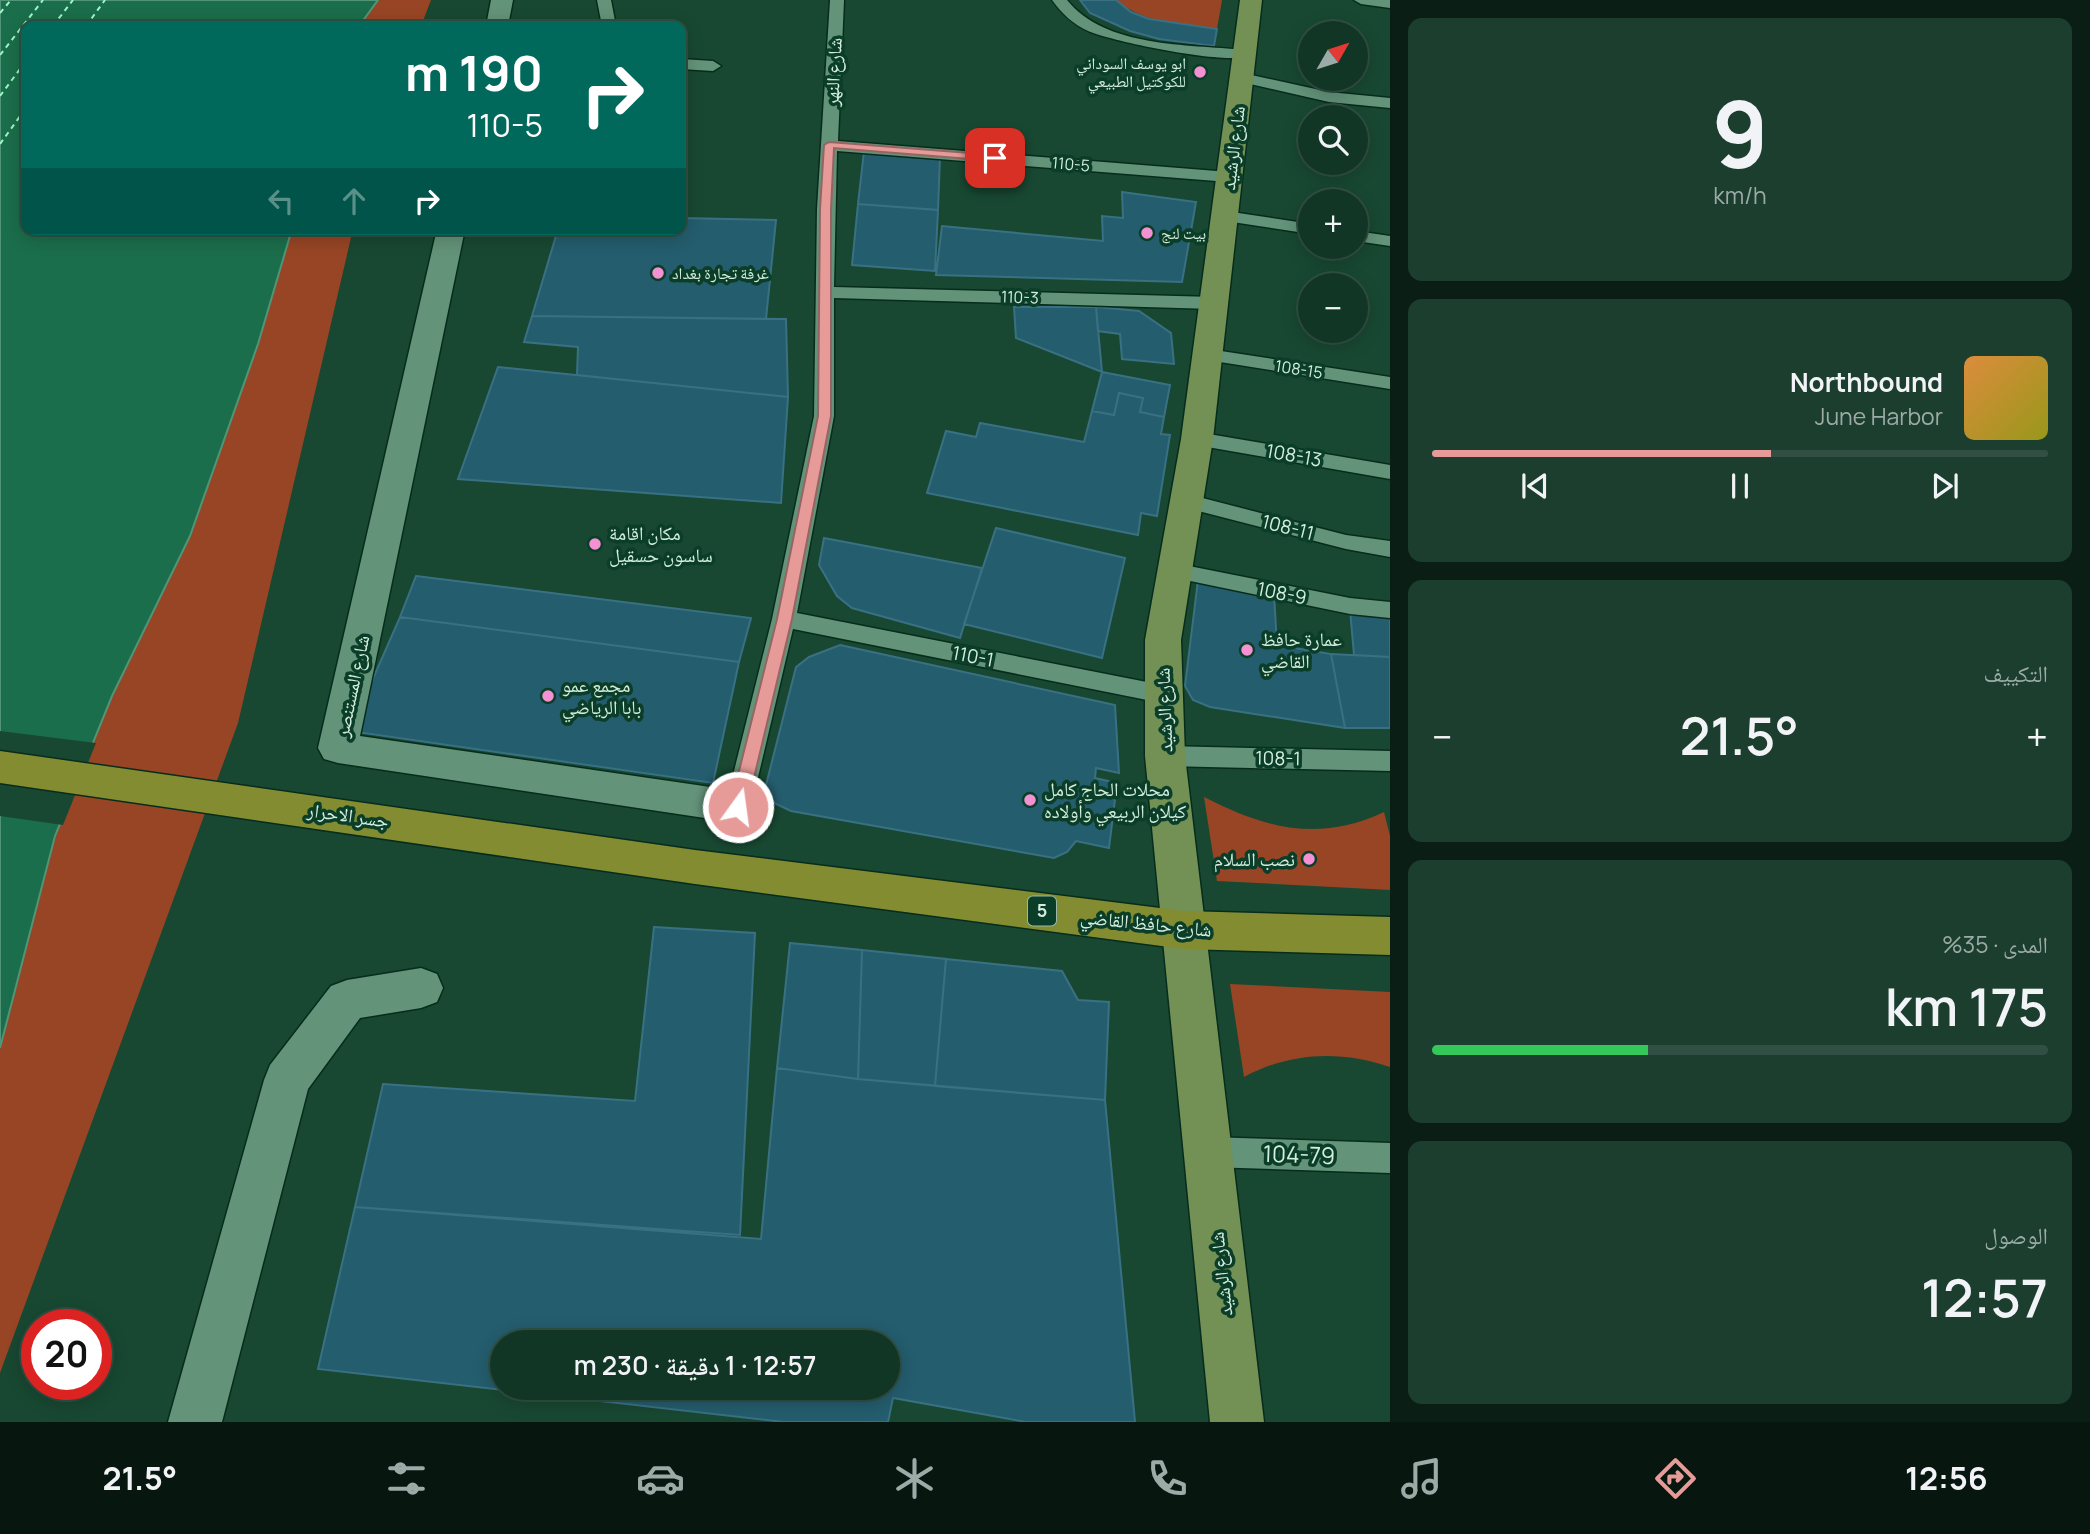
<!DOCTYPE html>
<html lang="ar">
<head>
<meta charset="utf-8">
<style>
	:root { --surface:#123626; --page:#1b3e2e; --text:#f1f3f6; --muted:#9caba7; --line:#315043; --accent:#e69b98 }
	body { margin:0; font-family:Manrope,"Noto Naskh Arabic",sans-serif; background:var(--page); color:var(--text); direction:rtl; height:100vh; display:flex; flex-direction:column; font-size:26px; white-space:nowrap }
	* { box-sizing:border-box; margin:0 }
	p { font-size:23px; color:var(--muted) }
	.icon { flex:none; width:38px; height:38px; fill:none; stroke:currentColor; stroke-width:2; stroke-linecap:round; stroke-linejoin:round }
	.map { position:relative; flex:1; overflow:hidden; direction:ltr }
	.details { display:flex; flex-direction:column; gap:18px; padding:18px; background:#0a1e15; width:700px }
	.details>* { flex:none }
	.top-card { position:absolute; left:21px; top:21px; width:665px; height:214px; border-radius:14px; box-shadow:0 4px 18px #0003,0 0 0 2px var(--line); direction:rtl; background:#00695c; color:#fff; overflow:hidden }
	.needle { width:46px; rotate:51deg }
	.fabs { position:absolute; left:1298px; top:21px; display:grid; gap:14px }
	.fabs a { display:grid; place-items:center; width:70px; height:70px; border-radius:50%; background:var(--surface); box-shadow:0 4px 18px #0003,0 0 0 2px var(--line); font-size:35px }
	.speed { position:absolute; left:21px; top:1309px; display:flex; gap:14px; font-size:35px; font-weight:700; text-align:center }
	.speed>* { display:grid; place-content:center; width:91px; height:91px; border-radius:50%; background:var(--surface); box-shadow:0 4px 18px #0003,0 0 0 2px var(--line); line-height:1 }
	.speed .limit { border:10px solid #d22; background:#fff; color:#111 }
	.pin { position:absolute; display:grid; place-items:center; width:60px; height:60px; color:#fff; margin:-30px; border-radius:14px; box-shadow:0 4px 10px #0006 }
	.me { position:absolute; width:77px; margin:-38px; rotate:14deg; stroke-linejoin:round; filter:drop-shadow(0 0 5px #0008) }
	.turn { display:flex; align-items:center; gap:24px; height:147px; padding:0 28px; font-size:32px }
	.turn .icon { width:91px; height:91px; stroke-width:2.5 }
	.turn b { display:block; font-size:49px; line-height:60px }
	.lanes { display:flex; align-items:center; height:66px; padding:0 28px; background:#0003; justify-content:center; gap:35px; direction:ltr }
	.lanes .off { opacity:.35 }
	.big { font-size:52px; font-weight:600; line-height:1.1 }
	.details .card { flex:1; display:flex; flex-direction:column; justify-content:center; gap:10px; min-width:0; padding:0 24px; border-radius:14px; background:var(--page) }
	.details .dial { align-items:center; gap:0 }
	.dial b { font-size:91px; line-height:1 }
	.song { display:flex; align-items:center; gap:21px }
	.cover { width:84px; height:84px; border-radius:10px; background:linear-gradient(135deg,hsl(30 70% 55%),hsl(60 70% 35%)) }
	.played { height:7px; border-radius:4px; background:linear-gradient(90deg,var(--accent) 55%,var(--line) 55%) }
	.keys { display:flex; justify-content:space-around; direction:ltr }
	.heat { display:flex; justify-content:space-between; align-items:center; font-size:38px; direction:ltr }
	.charge { height:10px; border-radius:5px; background:linear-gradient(90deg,#34c759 35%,var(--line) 0) }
	.trip { position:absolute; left:490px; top:1330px; width:410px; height:70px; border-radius:35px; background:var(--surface); box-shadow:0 4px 18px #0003,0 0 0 2px var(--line); font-weight:600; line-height:70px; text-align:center; direction:rtl }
	.menu { display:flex; height:112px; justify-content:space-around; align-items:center; background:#07160f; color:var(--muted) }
	.menu .icon { width:49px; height:49px }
	.menu .active { color:var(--accent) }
	.menu b { font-size:32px; color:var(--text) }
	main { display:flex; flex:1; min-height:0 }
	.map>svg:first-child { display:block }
	.green { fill:#974525 }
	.water { fill:#1b6e4b; stroke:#529477; stroke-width:2 }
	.pier { fill:#184832 }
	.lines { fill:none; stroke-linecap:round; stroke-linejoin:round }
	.ferry { stroke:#99f9c7; stroke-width:2; stroke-dasharray:5 4.5; stroke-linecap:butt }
	.building { fill:#245d6e; stroke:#397183; stroke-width:2; fill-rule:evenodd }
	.lane-casing { stroke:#072c1c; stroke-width:3 }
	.street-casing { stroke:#072c1c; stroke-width:3 }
	.secondary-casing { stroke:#072c1c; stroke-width:3 }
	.primary-casing { stroke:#072c1c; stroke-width:3 }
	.lane { fill:#639379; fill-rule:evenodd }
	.street { fill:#639379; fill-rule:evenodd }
	.secondary { fill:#739055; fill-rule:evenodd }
	.primary { fill:#838c30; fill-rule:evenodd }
	.route { fill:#e69b98; stroke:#966563; stroke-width:2 }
	.poi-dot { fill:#f491d3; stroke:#0b3e28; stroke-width:2.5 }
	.labels { text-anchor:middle; stroke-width:7; stroke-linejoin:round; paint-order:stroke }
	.far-poi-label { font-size:16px; fill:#d4edde; stroke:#0b3e28; text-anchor:start }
	.far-street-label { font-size:16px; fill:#d4edde; stroke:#0b3e28 }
	.shield { fill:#0b3e28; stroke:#98b8a7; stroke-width:2 }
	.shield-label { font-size:18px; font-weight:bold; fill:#d4edde }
	.street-label { font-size:19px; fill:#d4edde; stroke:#0b3e28 }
	.poi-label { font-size:19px; fill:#d4edde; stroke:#0b3e28; text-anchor:start }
	.near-street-label { font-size:23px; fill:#d4edde; stroke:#0b3e28 }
</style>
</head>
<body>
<main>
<section class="details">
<div class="card dial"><b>9</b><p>km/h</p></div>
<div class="card">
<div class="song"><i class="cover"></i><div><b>Northbound</b><p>June Harbor</p></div></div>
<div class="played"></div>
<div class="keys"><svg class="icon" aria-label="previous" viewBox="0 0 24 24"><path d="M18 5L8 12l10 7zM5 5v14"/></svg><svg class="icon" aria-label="pause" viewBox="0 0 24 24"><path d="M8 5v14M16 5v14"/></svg><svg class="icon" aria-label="next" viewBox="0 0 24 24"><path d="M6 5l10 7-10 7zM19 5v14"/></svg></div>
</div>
<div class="card"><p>التكييف</p>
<div class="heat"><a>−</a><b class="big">21.5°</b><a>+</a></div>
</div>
<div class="card"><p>المدى · 35%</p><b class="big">175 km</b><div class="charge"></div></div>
<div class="card"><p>الوصول</p><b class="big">12:57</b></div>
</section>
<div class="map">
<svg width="1390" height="1422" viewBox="0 0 1390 1422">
	<rect width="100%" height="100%" fill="#184832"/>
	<path class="green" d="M378,0H431L421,26H359Z
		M1116,0H1222L1217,29C1181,25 1145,24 1116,0Z
		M292,229H353L238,723L0,1373V1048L55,836L112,696L190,536L258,344Z
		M1204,797C1265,828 1318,843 1384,812L1390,836V890L1217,881Z
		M1230,984L1390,992V1067C1340,1050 1291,1052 1244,1077Z"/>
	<path class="water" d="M0,0H378L359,26H26V229H292L258,344L190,536L112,696L55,836L0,1048Z"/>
	<path class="pier" d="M0,731L96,743L63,825L0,816Z"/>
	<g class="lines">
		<path class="ferry" d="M0,13L11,0
			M53,26L73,0
			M86,26L105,0
			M0,55L43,0
			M0,96L26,61
			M0,144L26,108"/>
	</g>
	<path class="building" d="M1080,0H1116L1131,12L1149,19L1217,29L1214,46L1159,39L1130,31L1090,13Z
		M864,151L940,156L938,210L858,204Z
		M1122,192L1196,202L1182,282L936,275L942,226L1103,241L1102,216L1123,218Z
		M858,204L938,210L935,271L852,265Z
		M681,218L776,220L766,319L532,316L558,229H681Z
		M1014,307H1096L1102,372L1016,338Z
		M1096,307L1139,311L1171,333L1174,364L1122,359L1120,334L1098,331Z
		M532,316L786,319L788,397L577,375L578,347L524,342Z
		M498,367L788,397L781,503L458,479Z
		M1102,372L1170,385L1164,417L1140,412L1143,398L1119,393L1114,415L1092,411Z
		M1119,393L1143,398L1140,412L1164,417L1161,434L1170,435L1157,516L1141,513L1138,535L927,493L946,431L976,437L980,423L1084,442L1092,411L1114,415Z
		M996,528L1125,558L1102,658L964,624Z
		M824,538L982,568L960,638L852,608L837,596L819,565Z
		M416,576L751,618L739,662L400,617Z
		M1198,580L1274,594L1277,645L1331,654L1345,728L1210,707L1193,700L1185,686Z
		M1350,609L1390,613V657L1354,655Z
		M400,617L739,662L713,783L350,731Z
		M840,645L1115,705L1119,773L1096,768L1095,778L1117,783L1109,848L1076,841L1067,852L1054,858L791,811L774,803L765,789L796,667L809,657Z
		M1331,654L1390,657V728H1345Z
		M654,927L755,933L740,1235L355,1207L383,1084L635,1101Z
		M790,943L862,950L858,1079L777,1068Z
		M862,950L946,959L935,1086L858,1079Z
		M946,959L1062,971L1078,1000L1109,1002L1105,1100L935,1086Z
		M777,1068L858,1079L1105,1100L1135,1422H1026L893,1398L888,1422H784L318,1369L355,1207L761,1239ZM502,1342H887V1388H502Z"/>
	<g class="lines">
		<defs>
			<path id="lane" d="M597,0H611L616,26H602Z
				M830,0H844L838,141L1229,172L1237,177L1229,182L837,151L834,287L1214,297L1223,303L1214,309L834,298V416L797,613L1162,685L1171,688L1174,694L1171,700L1162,703L793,629L751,807L747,814L738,817L729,814L725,807L772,619L814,416L817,209Z
				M1052,0H1067C1106,48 1187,44 1244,50L1251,54C1237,68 1110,41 1088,31C1073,24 1062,14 1052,0Z
				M1354,0H1390V8L1361,4Z
				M681,59L713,61L721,66L713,71L681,69Z
				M1242,73L1329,92L1390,98V108L1329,102L1237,81L1234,78Z
				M1225,211L1311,224V234L1219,220L1216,216L1219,212Z
				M1356,231L1390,236V246L1356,241Z
				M1208,349L1390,377V389L1201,359L1198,355Z
				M1197,432L1390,465V479L1190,444L1187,439L1190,434Z
				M1187,494L1346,535L1390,541V557L1346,549L1179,506L1176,501L1179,496Z
				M1174,563L1350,598L1390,602V618L1350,614L1166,576L1163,571L1166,566Z
				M1165,746L1390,751V771L1165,766L1156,763L1152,756L1156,749Z
				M1208,1137L1390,1143V1173L1208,1167L1197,1162L1193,1152L1197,1142Z"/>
			<path id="street" d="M491,0H513L508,26H486Z
				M437,229H465L360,736L738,791L752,796L758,807L752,818L738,823L338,763L324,759L318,748Z
				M421,968L437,974L443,988L437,1002L421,1008L360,1018L308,1089L222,1422H168L264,1080L270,1065L331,986L347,980Z"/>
			<path id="secondary" d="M1240,0H1262L1213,439L1181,640L1185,756L1264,1422H1210L1145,756V640L1181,439Z"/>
			<path id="primary" d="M0,751L695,850L1184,911L1390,917V955L1184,949L695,884L0,783Z"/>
		</defs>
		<use href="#lane" class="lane-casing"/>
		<use href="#street" class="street-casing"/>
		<use href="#secondary" class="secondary-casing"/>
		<use href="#primary" class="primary-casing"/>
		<use href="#lane" class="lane"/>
		<use href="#street" class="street"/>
		<use href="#secondary" class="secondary"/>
		<use href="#primary" class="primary"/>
	</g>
	<path class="route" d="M829,142L995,155L1000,158L995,161L834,148L831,209V416L792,619L747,807L744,812H733L730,807L777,619L818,416L820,209L824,145Z"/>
	<g class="poi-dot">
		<circle cx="1200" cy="72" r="7"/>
		<circle cx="1147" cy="233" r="7"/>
		<circle cx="658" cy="273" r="7"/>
		<circle cx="595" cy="544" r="7"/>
		<circle cx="1247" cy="650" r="7"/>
		<circle cx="548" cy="696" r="7"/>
		<circle cx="1030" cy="800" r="7"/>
		<circle cx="1309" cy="859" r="7"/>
	</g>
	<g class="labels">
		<g class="far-poi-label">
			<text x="1186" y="69" text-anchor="end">ابو يوسف السوداني<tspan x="1186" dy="18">للكوكتيل الطبيعي</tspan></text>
			<text x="1161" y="239">بيت لنج</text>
			<text x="672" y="279">غرفة تجارة بغداد</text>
		</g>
		<g class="far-street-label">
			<text transform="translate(1071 164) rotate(5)" y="6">110-5</text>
			<text transform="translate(1020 297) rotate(2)" y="6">110-3</text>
			<text transform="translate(1299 369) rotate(9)" y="6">108-15</text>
		</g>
		<rect class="shield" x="1028" y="896.5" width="28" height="29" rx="5"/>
		<g class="shield-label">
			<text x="1042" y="917">5</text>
		</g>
		<g class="street-label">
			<text transform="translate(833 72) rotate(-87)" y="7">شارع النهر</text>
			<text transform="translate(1233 148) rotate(-83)" y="7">شارع الرشيد</text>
			<text transform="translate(1294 455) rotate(10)" y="7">108-13</text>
			<text transform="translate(1288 527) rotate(14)" y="7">108-11</text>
			<text transform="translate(1282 593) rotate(11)" y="7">108-9</text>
			<text transform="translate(973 656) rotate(11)" y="7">110-1</text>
			<text transform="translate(352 686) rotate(-78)" y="7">شارع المستنصر</text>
			<text transform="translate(1164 710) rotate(-92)" y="7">شارع الرشيد</text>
			<text transform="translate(1278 758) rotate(1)" y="7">108-1</text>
			<text transform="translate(348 815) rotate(8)" y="7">جسر الاحرار</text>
			<text transform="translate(1146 923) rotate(6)" y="7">شارع حافظ القاضي</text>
			<text transform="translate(1221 1274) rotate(-96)" y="7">شارع الرشيد</text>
		</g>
		<g class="poi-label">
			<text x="609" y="540">مكان اقامة<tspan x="609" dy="22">ساسون حسقيل</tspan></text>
			<text x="1261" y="646">عمارة حافظ<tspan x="1261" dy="22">القاضي</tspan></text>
			<text x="562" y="692">مجمع عمو<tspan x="562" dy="22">بابا الرياضي</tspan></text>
			<text x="1044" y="796">محلات الحاج كامل<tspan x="1044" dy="22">كيلان الربيعي وأولاده</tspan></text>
			<text x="1295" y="866" text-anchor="end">نصب السلام</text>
		</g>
		<g class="near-street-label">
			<text transform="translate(1299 1155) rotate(2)" y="8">104-79</text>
		</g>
	</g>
</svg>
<div class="fabs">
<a><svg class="needle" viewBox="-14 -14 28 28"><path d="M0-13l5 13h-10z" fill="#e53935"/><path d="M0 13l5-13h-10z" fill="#9caba7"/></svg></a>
<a><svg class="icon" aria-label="search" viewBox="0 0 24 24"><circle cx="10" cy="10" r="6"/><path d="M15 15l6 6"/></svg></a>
<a>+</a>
<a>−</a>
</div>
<div class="speed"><div class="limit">20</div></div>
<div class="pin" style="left:995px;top:158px;background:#d93025"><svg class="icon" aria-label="arrive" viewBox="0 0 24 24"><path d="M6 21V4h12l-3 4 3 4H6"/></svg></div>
<svg class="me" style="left:738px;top:807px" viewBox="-20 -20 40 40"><circle r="17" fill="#e69b98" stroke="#fff" stroke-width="3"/><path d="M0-11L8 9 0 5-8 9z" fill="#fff"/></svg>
<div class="trip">12:57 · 1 دقيقة · 230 m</div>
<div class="top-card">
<div class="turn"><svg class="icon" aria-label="right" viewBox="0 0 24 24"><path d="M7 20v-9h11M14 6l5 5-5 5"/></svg><div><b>190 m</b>110-5</div></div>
<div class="lanes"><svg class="icon off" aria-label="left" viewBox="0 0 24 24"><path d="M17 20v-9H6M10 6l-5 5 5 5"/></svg><svg class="icon off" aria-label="ahead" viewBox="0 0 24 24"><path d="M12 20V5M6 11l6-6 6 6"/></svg><svg class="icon" aria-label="right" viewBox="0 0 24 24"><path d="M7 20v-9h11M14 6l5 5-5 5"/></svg></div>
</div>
</div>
</main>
<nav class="menu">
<b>12:56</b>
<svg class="icon active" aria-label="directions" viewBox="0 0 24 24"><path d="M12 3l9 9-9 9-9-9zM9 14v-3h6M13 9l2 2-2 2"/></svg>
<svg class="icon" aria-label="music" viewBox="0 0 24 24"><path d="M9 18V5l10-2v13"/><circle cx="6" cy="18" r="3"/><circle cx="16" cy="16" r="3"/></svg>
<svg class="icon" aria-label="phone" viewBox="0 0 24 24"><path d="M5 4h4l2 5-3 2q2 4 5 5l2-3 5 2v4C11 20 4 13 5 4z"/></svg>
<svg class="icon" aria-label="climate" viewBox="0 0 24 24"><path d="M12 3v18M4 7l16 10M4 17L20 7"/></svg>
<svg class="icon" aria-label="car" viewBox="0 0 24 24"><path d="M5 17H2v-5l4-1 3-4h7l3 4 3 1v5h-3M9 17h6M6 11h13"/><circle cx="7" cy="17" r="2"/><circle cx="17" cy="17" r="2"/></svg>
<svg class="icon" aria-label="filters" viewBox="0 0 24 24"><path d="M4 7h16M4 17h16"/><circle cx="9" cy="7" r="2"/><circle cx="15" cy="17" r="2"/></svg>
<b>21.5°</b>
</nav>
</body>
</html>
